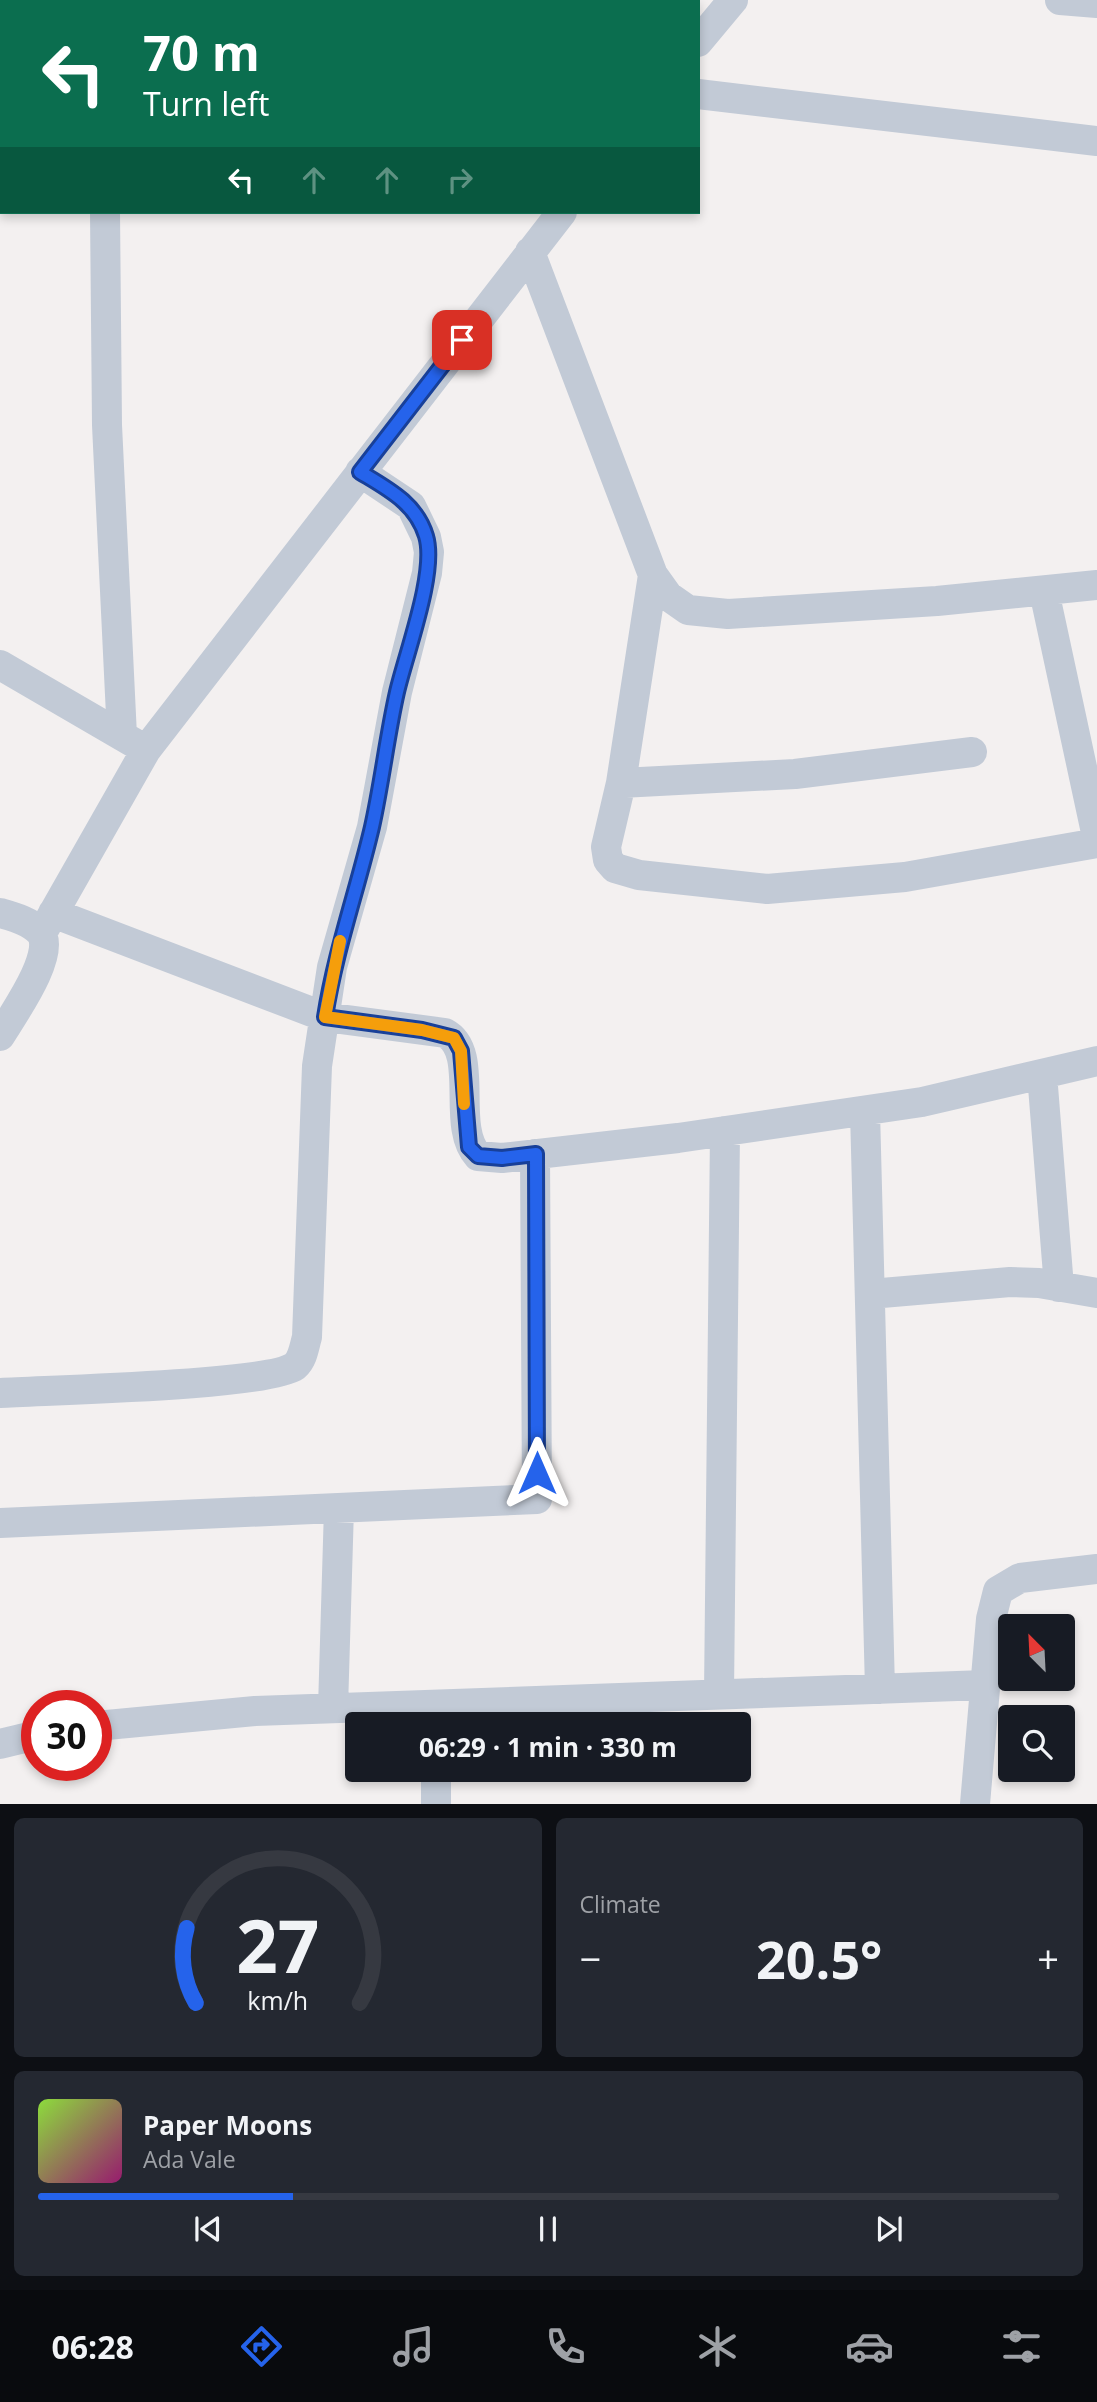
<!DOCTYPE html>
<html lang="en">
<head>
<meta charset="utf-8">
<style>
	:root { --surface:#171b24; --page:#242831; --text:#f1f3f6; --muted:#9ea1a6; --line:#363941; --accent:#2563eb }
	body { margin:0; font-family:"Open Sans",sans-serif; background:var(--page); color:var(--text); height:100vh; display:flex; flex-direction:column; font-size:26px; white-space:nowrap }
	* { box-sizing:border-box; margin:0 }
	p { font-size:23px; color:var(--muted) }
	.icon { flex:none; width:38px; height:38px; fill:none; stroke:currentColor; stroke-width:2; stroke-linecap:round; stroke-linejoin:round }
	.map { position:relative; height:1804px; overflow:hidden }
	.drawer { display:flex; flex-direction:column; gap:14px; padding:14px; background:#0d0f14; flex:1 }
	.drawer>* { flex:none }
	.banner { position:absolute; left:0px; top:0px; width:700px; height:214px; box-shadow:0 4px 10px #0003; background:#0b6e4f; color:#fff; overflow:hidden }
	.needle { width:46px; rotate:336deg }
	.fabs { position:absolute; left:998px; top:1614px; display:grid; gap:14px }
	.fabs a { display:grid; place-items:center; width:77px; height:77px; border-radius:7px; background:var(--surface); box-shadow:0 4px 10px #0003; font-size:35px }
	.speed { position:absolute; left:21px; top:1690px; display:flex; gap:14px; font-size:35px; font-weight:700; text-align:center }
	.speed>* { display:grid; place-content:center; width:91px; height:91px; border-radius:50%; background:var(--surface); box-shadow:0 4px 10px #0003; line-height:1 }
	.speed .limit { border:10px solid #d22; background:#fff; color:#111 }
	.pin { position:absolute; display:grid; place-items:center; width:60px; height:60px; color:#fff; margin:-30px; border-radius:14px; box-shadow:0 4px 10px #0006 }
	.me { position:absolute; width:77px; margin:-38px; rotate:0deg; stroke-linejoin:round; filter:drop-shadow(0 0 5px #0008) }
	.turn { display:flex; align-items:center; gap:24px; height:147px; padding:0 28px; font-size:32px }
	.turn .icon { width:91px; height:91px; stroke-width:2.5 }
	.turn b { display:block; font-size:49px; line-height:60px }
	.lanes { display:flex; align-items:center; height:66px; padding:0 28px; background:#0003; justify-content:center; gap:35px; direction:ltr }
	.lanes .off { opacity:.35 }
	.big { font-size:52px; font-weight:700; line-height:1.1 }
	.drawer .tile { flex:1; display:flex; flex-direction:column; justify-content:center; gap:10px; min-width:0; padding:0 24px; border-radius:10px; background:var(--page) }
	.drawer .dial { align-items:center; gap:0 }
	.dial svg { height:182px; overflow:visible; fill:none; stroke:var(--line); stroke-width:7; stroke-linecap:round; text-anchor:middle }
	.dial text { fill:var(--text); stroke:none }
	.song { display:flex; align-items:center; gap:21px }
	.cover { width:84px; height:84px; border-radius:10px; background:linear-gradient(135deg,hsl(90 70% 55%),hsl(320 70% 35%)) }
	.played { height:7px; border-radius:4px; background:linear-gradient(90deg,var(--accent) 25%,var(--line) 25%) }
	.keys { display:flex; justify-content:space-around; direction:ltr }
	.heat { display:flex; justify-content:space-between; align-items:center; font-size:38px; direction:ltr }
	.drawer .tiles { flex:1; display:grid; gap:14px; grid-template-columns:1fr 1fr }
	.tile:last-child { grid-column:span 2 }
	.trip { position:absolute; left:345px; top:1712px; width:406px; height:70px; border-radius:7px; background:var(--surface); box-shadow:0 4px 10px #0003; font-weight:700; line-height:70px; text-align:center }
	.menu { display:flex; height:112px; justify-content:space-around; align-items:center; background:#090b0e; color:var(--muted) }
	.menu .icon { width:49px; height:49px }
	.menu .active { color:var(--accent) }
	.menu b { font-size:32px; color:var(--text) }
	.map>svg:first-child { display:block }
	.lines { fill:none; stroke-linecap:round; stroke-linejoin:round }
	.minor { stroke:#c2cad6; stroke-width:30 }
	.route-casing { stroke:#184099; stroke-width:18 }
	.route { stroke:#2563eb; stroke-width:12 }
	.slow { stroke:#f59e0b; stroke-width:12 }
</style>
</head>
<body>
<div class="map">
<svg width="1097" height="1804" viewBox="0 0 1097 1804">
	<rect width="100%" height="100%" fill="#f3f0f0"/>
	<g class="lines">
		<path class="minor" d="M681,0L683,2
			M1060,0L1097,3
			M120,2V0
			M410,2L432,0
			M698,42L733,0
			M0,50H2
			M698,94L1097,141
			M105,212L107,425L122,736
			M530,252L653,575L668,596L688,610L728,614L937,601L1097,585
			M653,575L621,783L606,847L608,860L615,868L639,875L767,889L905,877L1097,843
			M1044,591L1097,837
			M0,665L136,744
			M621,783L795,774L972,752
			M0,913C14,917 30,921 40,932C58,952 12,1016 0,1036
			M53,913L325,1017L445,1033C481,1052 450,1126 478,1156L502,1158L678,1138L922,1102L1097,1061
			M42,933L146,750L562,212
			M1042,1074L1059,1287
			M865,1111L880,1689
			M870,1294L1010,1282L1039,1283L1097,1293
			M0,1393C48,1390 267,1386 295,1366C303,1359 304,1347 307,1337L317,1066L332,967L372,827L397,692L427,573L429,552L426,537L411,506L360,472
			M0,1523L537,1499L535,1154
			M719,1694L725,1131
			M333,1708L339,1508
			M96,1726L255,1711L985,1685
			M0,1744L37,1735
			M436,1804V1769
			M975,1804L991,1619L998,1591L1020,1578L1097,1569"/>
	</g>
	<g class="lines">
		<defs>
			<path id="route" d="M462,340L360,472C388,489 416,503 426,536C437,572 406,653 397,692C387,736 382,782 372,827C357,891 335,952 325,1017L422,1030L454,1038L461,1051L469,1147L478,1156L502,1158L536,1154L537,1473"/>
		</defs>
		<use href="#route" class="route-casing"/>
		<use href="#route" class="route"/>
		<path class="slow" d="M340,941L325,1017L422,1030L454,1038L461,1051L464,1104"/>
	</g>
</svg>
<div class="fabs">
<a><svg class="needle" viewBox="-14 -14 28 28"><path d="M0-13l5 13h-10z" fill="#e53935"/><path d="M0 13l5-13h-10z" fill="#9ea1a6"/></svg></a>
<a><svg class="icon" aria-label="search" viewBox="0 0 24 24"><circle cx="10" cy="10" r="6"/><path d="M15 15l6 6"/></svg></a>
</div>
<div class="speed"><div class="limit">30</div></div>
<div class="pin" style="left:462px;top:340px;background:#d93025"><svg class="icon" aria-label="arrive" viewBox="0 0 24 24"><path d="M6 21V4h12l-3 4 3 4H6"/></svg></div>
<svg class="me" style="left:537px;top:1473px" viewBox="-20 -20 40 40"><path d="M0-17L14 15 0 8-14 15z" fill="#2563eb" stroke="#fff" stroke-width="4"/></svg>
<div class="trip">06:29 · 1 min · 330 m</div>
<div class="banner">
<div class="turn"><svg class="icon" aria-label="left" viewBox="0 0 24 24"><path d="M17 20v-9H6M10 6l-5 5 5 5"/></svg><div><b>70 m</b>Turn left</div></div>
<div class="lanes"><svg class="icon" aria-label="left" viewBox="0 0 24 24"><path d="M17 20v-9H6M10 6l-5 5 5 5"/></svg><svg class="icon off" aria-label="ahead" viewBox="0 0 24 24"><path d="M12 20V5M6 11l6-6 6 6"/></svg><svg class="icon off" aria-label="ahead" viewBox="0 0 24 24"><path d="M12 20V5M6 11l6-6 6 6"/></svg><svg class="icon off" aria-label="right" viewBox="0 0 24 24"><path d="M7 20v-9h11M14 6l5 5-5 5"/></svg></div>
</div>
</div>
<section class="drawer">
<div class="tiles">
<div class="tile dial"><svg viewBox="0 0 100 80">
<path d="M14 69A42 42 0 1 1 86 69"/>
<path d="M14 69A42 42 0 0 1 10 36" stroke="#2563eb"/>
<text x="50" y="56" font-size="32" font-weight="700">27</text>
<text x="50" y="72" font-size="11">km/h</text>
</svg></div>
<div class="tile"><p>Climate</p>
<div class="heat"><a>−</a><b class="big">20.5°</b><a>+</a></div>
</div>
<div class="tile">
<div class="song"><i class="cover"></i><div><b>Paper Moons</b><p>Ada Vale</p></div></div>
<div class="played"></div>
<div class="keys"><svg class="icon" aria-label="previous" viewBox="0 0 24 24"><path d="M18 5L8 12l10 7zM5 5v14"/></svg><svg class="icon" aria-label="pause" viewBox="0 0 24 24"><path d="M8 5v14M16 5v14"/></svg><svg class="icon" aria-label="next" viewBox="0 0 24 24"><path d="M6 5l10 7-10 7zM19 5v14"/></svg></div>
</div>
</div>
</section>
<nav class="menu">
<b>06:28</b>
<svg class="icon active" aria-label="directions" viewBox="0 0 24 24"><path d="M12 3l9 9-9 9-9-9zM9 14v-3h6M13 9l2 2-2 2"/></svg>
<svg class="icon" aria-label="music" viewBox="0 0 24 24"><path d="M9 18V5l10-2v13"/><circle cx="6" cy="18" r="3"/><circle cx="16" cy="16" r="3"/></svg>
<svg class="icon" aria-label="phone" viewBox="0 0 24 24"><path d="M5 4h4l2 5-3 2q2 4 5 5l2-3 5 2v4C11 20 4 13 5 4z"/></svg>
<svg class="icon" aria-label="climate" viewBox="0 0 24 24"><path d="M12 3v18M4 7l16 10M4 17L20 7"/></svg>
<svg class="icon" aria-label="car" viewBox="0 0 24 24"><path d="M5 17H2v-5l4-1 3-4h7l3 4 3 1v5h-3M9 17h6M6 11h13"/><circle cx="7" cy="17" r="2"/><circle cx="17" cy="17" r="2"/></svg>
<svg class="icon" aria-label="filters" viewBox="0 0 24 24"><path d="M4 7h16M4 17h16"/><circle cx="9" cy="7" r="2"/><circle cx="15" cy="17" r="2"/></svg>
</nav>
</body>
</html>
